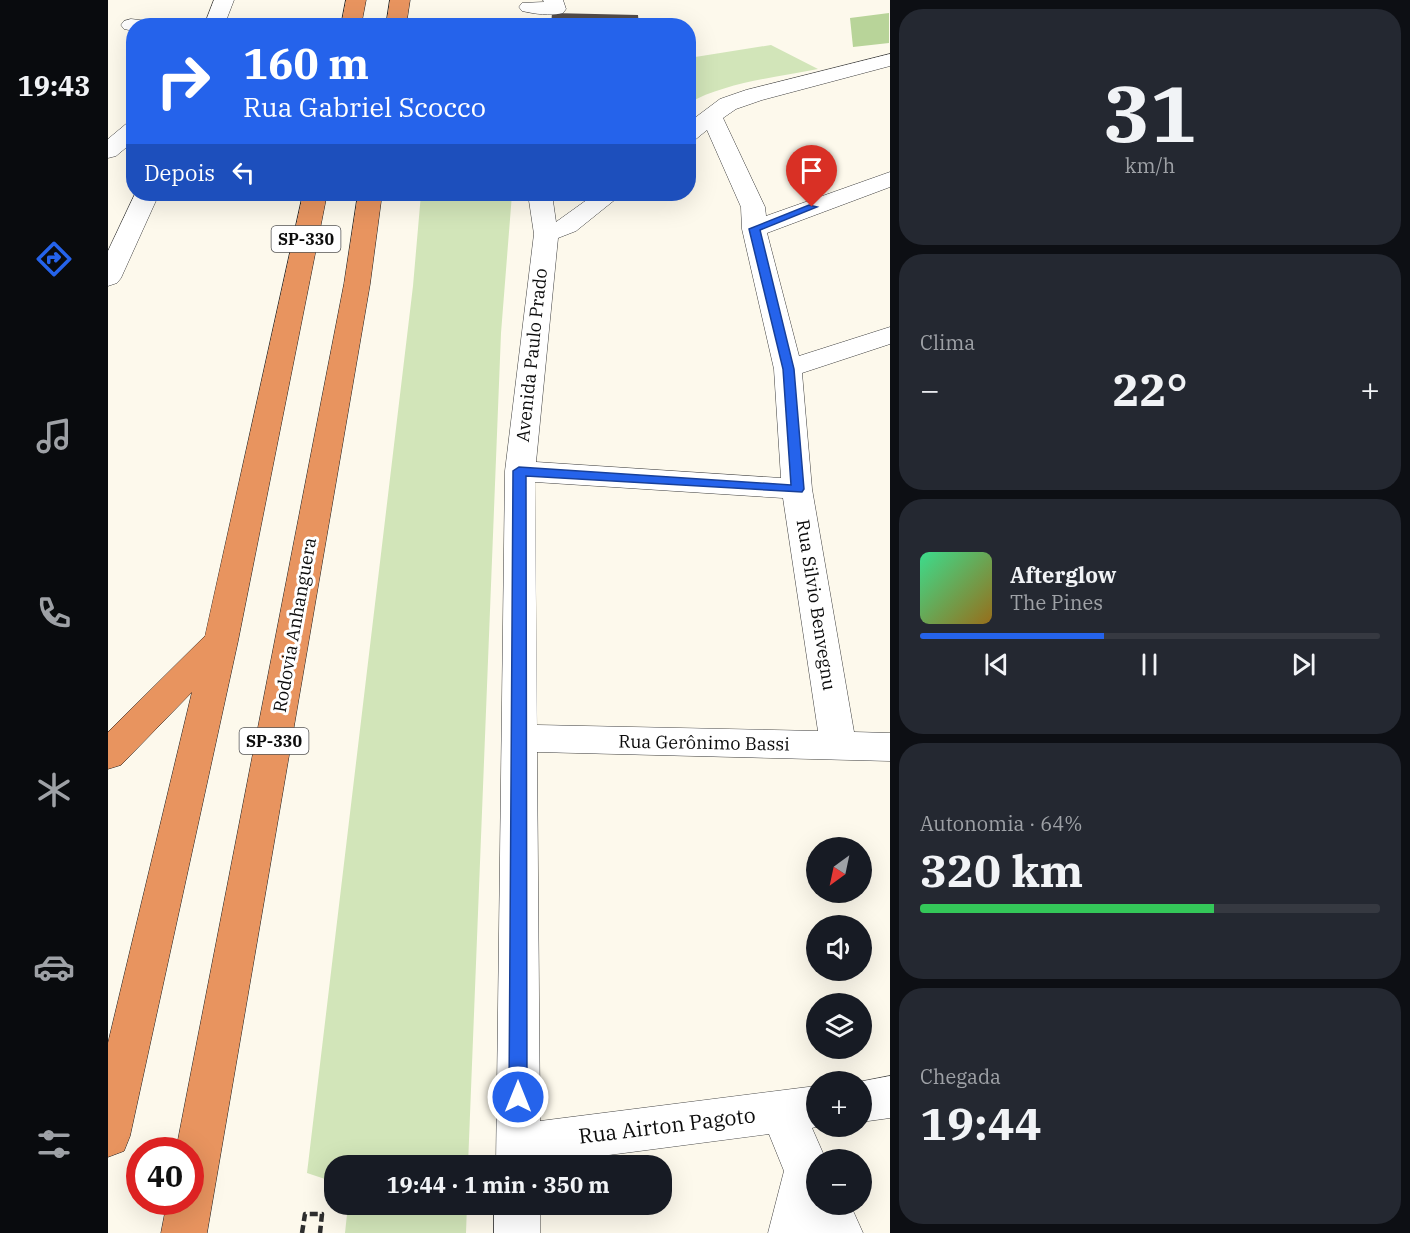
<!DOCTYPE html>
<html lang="pt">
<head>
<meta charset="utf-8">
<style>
	:root { --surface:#171b24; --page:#242831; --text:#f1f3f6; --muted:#9ea1a6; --line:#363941; --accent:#2563eb }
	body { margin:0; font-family:"IBM Plex Serif",serif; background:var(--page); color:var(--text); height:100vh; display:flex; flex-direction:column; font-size:22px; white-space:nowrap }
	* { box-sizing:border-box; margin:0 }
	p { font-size:20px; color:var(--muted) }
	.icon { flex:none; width:33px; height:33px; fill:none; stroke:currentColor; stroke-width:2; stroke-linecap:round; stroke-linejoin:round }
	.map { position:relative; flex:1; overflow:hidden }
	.side { display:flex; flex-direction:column; gap:9px; padding:9px; background:#0d0f14; width:520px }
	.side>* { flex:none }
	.hud { position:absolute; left:18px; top:18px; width:570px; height:183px; border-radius:24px; box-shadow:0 6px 24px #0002; background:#2563eb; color:#fff; overflow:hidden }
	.needle { width:39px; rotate:213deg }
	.buttons { position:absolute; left:698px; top:837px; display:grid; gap:12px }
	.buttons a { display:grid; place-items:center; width:66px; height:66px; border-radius:50%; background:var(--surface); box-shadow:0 6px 24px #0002; font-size:30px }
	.speed { position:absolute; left:18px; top:1137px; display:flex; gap:12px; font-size:30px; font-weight:700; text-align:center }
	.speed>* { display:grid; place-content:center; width:78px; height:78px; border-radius:50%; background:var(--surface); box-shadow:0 6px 24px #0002; line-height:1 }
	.speed .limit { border:9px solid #d22; background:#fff; color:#111 }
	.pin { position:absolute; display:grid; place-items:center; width:51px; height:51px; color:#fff; margin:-62px -26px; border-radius:50% 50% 50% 0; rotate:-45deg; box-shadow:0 0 6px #0007 }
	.pin .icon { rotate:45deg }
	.me { position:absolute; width:66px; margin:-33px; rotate:0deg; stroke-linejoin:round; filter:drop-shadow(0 0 4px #0008) }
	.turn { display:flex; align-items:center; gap:21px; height:126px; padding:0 18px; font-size:27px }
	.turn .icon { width:78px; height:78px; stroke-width:2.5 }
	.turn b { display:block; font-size:42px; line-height:51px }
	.then { display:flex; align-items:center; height:57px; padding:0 18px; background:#0003; gap:12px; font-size:22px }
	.big { font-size:45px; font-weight:700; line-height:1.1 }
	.side .card { flex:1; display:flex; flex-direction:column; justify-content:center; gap:9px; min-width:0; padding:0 21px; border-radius:24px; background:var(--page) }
	.side .dial { align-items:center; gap:0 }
	.dial b { font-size:78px; line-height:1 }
	.song { display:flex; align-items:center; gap:18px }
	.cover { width:72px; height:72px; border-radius:9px; background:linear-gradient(135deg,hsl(150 70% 55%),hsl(40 70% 35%)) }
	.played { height:6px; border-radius:3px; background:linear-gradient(90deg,var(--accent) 40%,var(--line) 40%) }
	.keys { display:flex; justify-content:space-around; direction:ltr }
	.heat { display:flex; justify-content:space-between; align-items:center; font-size:33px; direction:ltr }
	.charge { height:9px; border-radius:4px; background:linear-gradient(90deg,#34c759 64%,var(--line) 0) }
	.trip { position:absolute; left:216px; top:1155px; width:348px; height:60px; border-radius:24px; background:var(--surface); box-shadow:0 6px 24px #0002; font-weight:700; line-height:60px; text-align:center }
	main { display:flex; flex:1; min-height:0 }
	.dock { display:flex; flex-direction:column; width:108px; justify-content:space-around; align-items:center; background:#090b0e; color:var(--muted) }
	.dock .icon { width:42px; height:42px }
	.dock .active { color:var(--accent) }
	.dock b { font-size:27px; color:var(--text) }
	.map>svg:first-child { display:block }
	.green { fill:#d2e5b9 }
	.forest { fill:#b8d499 }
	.building { fill:#534c49 }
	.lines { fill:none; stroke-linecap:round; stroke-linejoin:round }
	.minor-casing { stroke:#3f3f3f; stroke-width:1 }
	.highway-casing { stroke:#1d1d1d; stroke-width:1 }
	.path { stroke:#2e2e2e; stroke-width:4.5; stroke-dasharray:8 4; stroke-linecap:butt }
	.minor { fill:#fff; fill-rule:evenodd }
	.highway { fill:#e8945f; fill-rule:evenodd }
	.route { fill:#2563eb; stroke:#184099; stroke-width:1.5 }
	.labels { text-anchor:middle; stroke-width:6; stroke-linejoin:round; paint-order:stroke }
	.shield { fill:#fff; stroke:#555; stroke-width:1.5 }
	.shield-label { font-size:16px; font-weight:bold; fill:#0c0c0c }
	.street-label { font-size:18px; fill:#0c0c0c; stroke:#fff }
	.near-street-label { font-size:21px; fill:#0c0c0c; stroke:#fff }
</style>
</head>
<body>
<main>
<nav class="dock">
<b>19:43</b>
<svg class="icon active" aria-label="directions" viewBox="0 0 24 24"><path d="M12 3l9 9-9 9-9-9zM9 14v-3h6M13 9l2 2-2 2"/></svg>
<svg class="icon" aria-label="music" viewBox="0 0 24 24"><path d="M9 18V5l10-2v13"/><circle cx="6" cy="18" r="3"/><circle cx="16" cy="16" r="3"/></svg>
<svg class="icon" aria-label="phone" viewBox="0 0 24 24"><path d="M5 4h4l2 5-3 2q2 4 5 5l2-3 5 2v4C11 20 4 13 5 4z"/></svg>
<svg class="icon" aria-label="climate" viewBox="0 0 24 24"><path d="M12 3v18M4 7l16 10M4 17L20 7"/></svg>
<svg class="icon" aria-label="car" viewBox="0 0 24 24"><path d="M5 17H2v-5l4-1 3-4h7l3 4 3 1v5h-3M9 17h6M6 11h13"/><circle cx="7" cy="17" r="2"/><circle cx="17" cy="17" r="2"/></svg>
<svg class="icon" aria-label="filters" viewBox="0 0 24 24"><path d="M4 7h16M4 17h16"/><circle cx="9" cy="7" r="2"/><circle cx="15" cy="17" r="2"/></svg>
</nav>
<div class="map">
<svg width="782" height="1233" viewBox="0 0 782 1233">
	<rect width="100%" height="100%" fill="#fdf9ec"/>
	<path class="green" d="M663,45L710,69C669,77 616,83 581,103V58Z
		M313,194H404L393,333L360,1165L226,1166V1182L199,1173L305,286Z
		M240,1205H359L358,1233H237Z"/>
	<path class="forest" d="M781,13V43L745,47L742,18Z"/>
	<path class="building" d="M444,13L530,15L531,26H443Z"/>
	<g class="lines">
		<defs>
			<path id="minor" d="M106,0H126L116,26H96Z
				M435,0H455L458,9L455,13C442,16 427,14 414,11L411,7L414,3L436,2Z
				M23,19L48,22L51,26H26V31L16,29L13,25L16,21Z
				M782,54V66L654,100L628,109L615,118L657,207L658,216L782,172V187L659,233L691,356L782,327V344L694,373L704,489L746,732L782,733V761L429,752L432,1121L708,1086V1126H711L704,1128L718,1160H708V1204H742L755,1233H660L676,1171L661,1134L432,1164V1166H388L397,471L426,234L420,194H444L448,222L487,194H514L468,231L450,238L428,462L673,478L666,369L634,229L633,207L599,130L588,139L580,141V123L612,99L638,90ZM427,482L675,498L710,731L429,725Z
				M26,122V141L8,156L0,158V139L18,124Z
				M27,194H51L13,278L9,283L0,286V251Z
				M782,1076V1118L753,1122V1082H750Z
				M386,1204H432V1233H386Z"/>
			<path id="highway" d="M238,0H258L253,26H233Z
				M282,0H302L298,26H278Z
				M195,194H219L130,641L22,1136L16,1151L0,1157V1043L84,692L13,765L0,769V732L97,636Z
				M250,194H274L262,284L99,1233H53L59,1202H82V1150H68L236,284Z"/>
		</defs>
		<use href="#minor" class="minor-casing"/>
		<use href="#highway" class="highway-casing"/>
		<path class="path" d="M194,1233L197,1214H214L212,1233"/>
		<use href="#minor" class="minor"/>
		<use href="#highway" class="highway"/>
	</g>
	<path class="route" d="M701,205L709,207L652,230L686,369L696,489L694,492L418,476L419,1097L416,1103L410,1105L404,1103L401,1097L405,471L411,467L683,485L675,369L641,229Z"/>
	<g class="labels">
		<g class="shield">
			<rect x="163.5" y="226" width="69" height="26" rx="4.5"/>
			<rect x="131.5" y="728" width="69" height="26" rx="4.5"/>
		</g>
		<g class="shield-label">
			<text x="198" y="245">SP-330</text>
			<text x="166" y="747">SP-330</text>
		</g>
		<g class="street-label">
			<text transform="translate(424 355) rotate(-84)" y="6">Avenida Paulo Prado</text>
			<text transform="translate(708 605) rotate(81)" y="6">Rua Silvio Benvegnu</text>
			<text transform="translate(187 625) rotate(-80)" y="6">Rodovia Anhanguera</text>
			<text transform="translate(596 743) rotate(1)" y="6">Rua Gerônimo Bassi</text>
		</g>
		<g class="near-street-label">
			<text transform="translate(559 1126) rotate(-7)" y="7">Rua Airton Pagoto</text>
		</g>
	</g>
</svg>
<div class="buttons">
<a><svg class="needle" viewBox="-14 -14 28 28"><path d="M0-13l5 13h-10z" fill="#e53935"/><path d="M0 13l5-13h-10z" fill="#9ea1a6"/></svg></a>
<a><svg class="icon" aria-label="sound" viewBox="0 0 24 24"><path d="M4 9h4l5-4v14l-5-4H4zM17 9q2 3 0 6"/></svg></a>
<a><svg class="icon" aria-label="layers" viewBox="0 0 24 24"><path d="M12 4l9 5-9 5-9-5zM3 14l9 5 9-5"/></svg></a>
<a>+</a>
<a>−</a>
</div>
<div class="speed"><div class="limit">40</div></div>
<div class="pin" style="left:704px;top:207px;background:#d93025"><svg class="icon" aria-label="arrive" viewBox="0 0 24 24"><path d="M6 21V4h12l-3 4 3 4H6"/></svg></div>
<svg class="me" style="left:410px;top:1097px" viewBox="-20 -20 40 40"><circle r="17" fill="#2563eb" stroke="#fff" stroke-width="3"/><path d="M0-11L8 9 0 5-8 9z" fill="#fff"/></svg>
<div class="trip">19:44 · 1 min · 350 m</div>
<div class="hud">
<div class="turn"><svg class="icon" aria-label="right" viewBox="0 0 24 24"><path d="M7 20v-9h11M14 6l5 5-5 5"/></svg><div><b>160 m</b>Rua Gabriel Scocco</div></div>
<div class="then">Depois<svg class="icon" aria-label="left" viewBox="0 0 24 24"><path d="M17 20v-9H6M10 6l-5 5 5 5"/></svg></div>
</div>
</div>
<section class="side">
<div class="card dial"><b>31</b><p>km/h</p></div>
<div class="card"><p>Clima</p>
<div class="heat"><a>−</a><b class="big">22°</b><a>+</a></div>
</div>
<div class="card">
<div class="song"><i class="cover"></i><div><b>Afterglow</b><p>The Pines</p></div></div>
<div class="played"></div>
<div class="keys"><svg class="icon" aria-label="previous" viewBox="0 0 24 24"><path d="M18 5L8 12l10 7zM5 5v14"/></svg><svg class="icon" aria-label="pause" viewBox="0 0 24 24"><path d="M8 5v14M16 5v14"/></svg><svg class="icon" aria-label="next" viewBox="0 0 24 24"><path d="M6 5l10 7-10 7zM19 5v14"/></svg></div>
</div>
<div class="card"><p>Autonomia · 64%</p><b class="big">320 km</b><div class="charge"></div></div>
<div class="card"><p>Chegada</p><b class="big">19:44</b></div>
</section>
</main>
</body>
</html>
